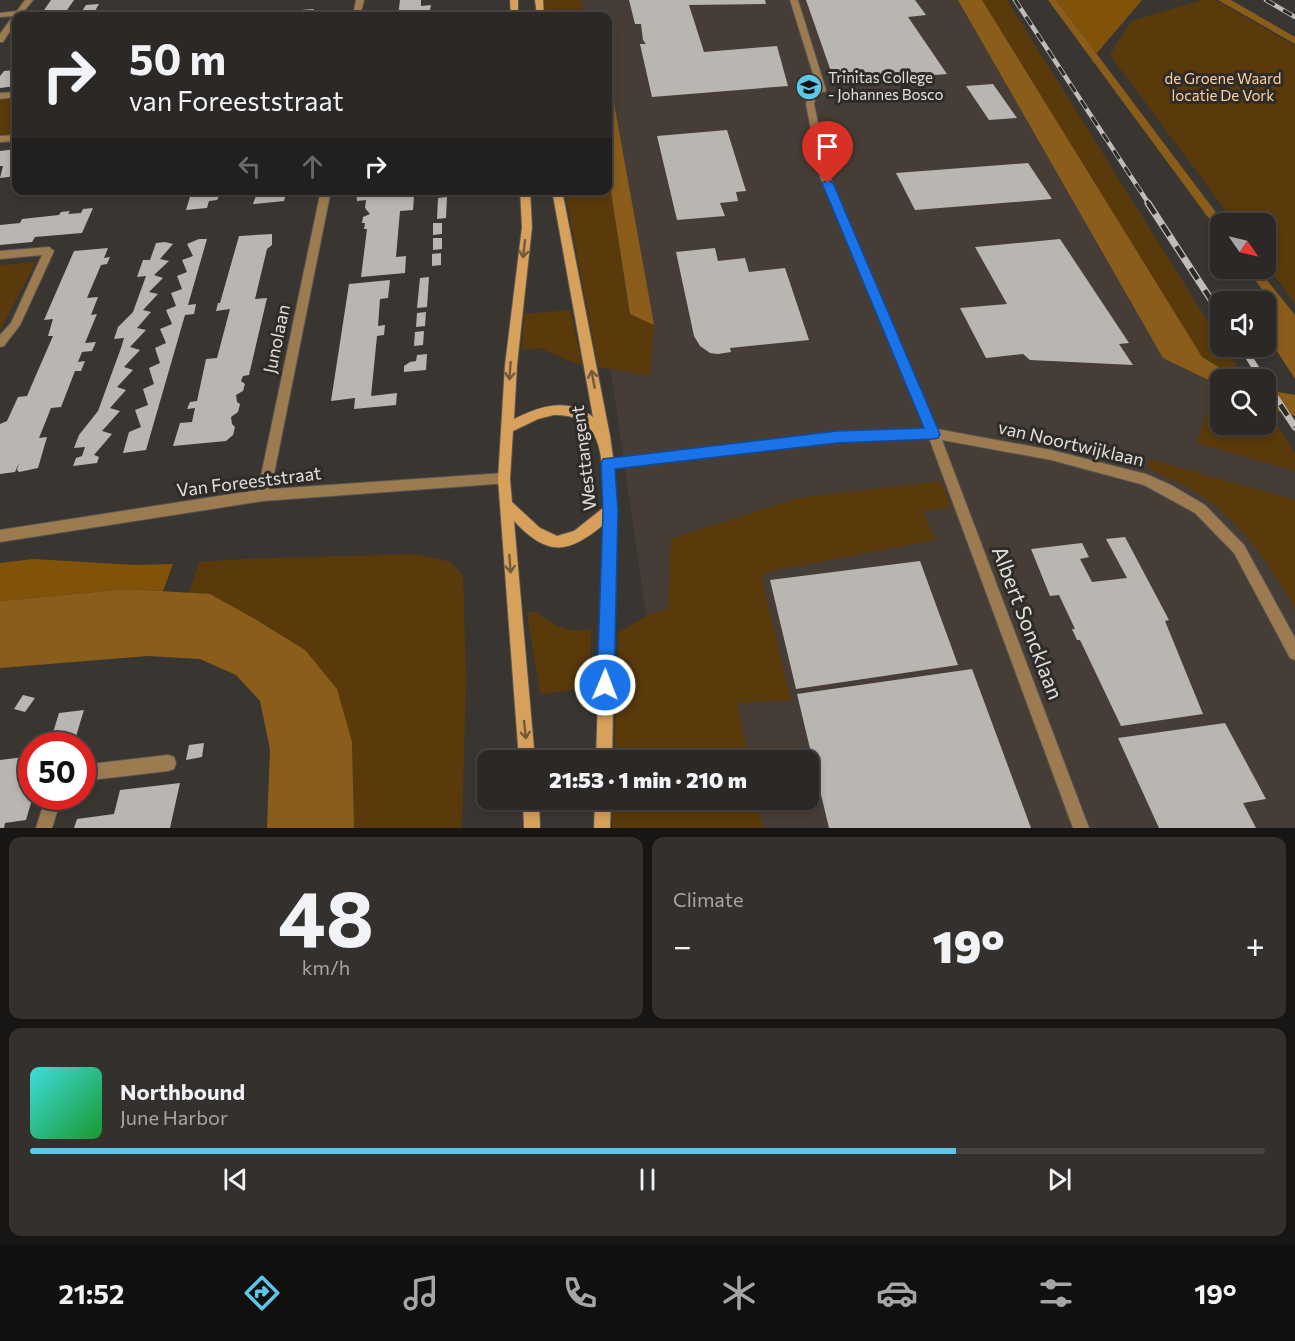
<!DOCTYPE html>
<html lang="en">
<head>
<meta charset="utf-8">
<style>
	:root { --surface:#2b2826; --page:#33302e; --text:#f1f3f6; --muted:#a6a6a7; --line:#474443; --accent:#5dc7e8 }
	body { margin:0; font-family:Commissioner,sans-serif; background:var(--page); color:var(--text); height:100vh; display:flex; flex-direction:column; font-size:22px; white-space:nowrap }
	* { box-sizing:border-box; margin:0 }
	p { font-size:20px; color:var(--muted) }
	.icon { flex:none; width:33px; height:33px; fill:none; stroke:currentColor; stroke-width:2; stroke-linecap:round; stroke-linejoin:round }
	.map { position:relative; height:828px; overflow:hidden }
	.side { display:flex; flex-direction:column; gap:9px; padding:9px; background:#181615; flex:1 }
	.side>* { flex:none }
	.hud { position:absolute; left:12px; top:12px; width:600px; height:183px; border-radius:12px; box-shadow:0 3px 9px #0003,0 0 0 2px var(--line); background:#2b2826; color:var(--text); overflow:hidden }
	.needle { width:39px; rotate:124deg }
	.tools { position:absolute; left:1210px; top:213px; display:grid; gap:12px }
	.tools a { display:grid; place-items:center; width:66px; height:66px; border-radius:12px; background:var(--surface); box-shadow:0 3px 9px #0003,0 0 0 2px var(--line); font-size:30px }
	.speed { position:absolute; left:18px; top:732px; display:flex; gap:12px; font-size:30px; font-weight:700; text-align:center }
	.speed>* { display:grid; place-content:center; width:78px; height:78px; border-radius:50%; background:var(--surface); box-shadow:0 3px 9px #0003,0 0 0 2px var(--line); line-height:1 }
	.speed .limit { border:9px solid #d22; background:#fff; color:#111 }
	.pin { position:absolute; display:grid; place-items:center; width:51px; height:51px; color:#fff; margin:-62px -26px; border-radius:50% 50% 50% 0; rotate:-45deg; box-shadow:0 0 6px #0007 }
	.pin .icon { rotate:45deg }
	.me { position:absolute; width:66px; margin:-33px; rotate:1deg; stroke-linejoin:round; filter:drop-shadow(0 0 4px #0008) }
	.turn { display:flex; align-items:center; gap:21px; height:126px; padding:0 18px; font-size:27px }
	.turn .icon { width:78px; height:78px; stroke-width:2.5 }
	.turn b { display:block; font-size:42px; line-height:51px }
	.lanes { display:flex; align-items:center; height:57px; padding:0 18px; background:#0003; justify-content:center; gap:30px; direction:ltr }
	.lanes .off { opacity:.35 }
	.big { font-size:45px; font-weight:800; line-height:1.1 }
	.side .card { flex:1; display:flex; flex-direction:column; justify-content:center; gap:9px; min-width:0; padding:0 21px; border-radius:12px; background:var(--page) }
	.side .dial { align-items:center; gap:0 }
	.dial b { font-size:78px; line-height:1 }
	.song { display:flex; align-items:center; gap:18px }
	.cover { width:72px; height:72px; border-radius:9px; background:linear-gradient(135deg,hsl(180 70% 55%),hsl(130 70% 35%)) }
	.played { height:6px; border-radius:3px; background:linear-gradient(90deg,var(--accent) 75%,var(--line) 75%) }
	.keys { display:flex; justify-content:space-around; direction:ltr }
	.heat { display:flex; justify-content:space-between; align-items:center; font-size:33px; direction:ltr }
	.side .tiles { flex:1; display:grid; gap:9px; grid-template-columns:1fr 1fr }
	.card:last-child { grid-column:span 2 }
	.trip { position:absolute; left:477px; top:750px; width:342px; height:60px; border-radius:12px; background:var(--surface); box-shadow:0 3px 9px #0003,0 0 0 2px var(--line); font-weight:800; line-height:60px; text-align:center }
	.dock { display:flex; height:96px; justify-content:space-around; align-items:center; background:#11100f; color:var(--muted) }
	.dock .icon { width:42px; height:42px }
	.dock .selected { color:var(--accent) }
	.dock b { font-size:27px; color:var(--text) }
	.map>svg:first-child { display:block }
	.built { fill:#463e36 }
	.green { fill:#5a3a0b }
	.forest { fill:#81530a }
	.water { fill:#8b5d1a }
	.building { fill:#b9b5b1 }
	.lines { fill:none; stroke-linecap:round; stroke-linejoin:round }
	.service-casing { stroke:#575451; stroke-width:2 }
	.pedestrian-casing { stroke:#575451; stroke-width:2 }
	.minor-casing { stroke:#575451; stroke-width:2 }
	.secondary-casing { stroke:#575451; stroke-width:2 }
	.service { fill:#9d7b51; fill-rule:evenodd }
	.pedestrian { fill:#9d7b51; fill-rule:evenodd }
	.minor { fill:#9d7b51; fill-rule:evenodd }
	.secondary { fill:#d7a05b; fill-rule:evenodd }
	.rail-far1-casing { stroke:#bfbcba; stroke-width:4.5 }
	.rail-casing { stroke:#bfbcba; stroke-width:7 }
	.rail-far1 { stroke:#2f2c28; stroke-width:3; stroke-dasharray:10; stroke-linecap:butt }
	.rail { stroke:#2f2c28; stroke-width:4.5; stroke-dasharray:13; stroke-linecap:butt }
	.oneway { stroke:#725a3c }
	.route { fill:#1a73e8; stroke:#114b97; stroke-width:1.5 }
	.labels { text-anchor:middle; stroke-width:6; stroke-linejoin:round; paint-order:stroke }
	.far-poi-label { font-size:15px; fill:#e1dfdd; stroke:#2f2c28; text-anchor:start }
	.far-park-label { font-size:15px; fill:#fad1a0; stroke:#2f2c28 }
	.street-label { font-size:18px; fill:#e1dfdd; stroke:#2f2c28 }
	.near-street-label { font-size:21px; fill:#e1dfdd; stroke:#2f2c28 }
</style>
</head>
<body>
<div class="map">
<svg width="1295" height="828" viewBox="0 0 1295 828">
	<rect width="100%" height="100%" fill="#393632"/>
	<path class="built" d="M557,0H1003L1221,341V346L1224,347L1245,379L1221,380V424H1266L1295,457V828H677L672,800H808V760H667L585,191L608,190V16H560Z"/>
	<path class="green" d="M544,0H581L583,16H546Z
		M982,0H1007L1221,343V346L1223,347L1246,379H1238L1202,357Z
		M1202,0H1216L1295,46V304L1266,264V224L1235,223L1110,55L1131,21Z
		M16,98V137L0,138V99Z
		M608,172L629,313L654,325L650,376L598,367L565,191L608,190Z
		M36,262L0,330V265Z
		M570,310L582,364H577L540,348L522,350L524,314Z
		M1216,383L1221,386V424H1266L1267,409L1295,453V471L1197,443Z
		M1148,459L1295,500V609C1269,564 1242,522 1198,493C1182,483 1164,476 1148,468Z
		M941,481L951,507L923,511L935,540L770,571L761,577L791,700L737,703L749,760H614L619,632L650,614L668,609L671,539L798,498Z
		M416,554L450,562L463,575L466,678L462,828H354L352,742L305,650L255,619L210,594L189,593L199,562L243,559Z
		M536,612C557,626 565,634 591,629L590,688L540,694L527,613Z
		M612,800H757L763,828H612Z"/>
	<path class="forest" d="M1056,0H1142L1096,54Z
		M33,559L135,565L173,564L163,591L127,589L0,601V563Z"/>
	<path class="water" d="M958,0H982L1202,357L1238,379L1221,380V386L1163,358Z
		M1048,0H1056L1224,223L1221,224V235Z
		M1218,0H1231L1295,37V44Z
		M608,70L654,325L630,314L608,172Z
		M1247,269H1258L1295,315V379L1266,334V320L1275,313V307Z
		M1266,390L1295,395V416L1266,408Z
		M127,589L210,594L255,619L305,650L337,689L352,742L354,828H267L270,749L260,701L236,675L200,659L148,656L0,668V601Z"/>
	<path class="building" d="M51,0H74L63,16H40Z
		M400,0H421V6L431,5L430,10L420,11V16H398Z
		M629,0H765L766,4L689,5L704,52L777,46L788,86L652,97L640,44H646L643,40L641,24H635Z
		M806,0H915L926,15L908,17L947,74L835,83Z
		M99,4L92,16H85L89,10L82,11L86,5Z
		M314,9L312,16H245L246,14Z
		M16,70V86L0,88V76L4,71Z
		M993,84L1017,118L989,120L966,86Z
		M727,130L746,191L736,192L738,201L720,203L725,216L677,220L657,136Z
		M16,149V176L0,178L3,166H0V151Z
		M1028,163L1052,199L915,210L896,173Z
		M58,190H101L100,193L55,196Z
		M192,190H212L211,196H219L217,200L209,201L207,208L186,210Z
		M247,190H287L284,201L253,204L256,196L245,197Z
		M356,190L402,191L401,197L414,196L413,210L400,211L396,257L406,256L405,273L361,277L367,229H364L365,223H362L363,217L370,214L365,208L366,200L357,201Z
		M447,197L446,218L437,219L438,198Z
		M93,208L82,233L35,237L32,242L0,245V225L20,223L22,219L59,215L61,212L70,211L68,214L81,213L83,209Z
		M433,223H442V234L433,235Z
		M272,234V245L267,249L255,299L267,298L249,375L243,376L241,381L245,384L243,391L236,395L237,402L240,404L238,412L231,417L232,424L235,427L233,435L226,441L173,446L180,423L192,422L195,408L187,409L190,402L197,401L206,359L217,358L230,309L216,311L218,303H220L239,236Z
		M433,238H442V249L433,250Z
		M199,239H207L188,305L196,304L194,314L185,315L146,450L123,453L129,432L141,427L135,410L148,405L143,389L154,384L149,368L160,363L155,348L166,343L160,329L172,324L166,310L176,306L171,293L182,289L177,276L187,272L182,260L193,256L187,244Z
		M1060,239L1129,343L1119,344L1133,365L1030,360L1023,354L986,358L960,308L1007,304L975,247Z
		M165,242L173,244L160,259L169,261L154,275L163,278L149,292L158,294L143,310L151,312L137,328L146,330L130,347L140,350L124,367L133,370L117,387L126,390L110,408L120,411L102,431L112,434L94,455L99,457L97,463L73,466L76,458L82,456L85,447L74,448L79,435L98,411L121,348L124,338L114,339L118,327L133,312L146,276L137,277L143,260H150L156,243Z
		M108,248L104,258L110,257L107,264L101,265L87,298L98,297L91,315L97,314L85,343L96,342L92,351L82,352L78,362L85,361L81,371H75L61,407L51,408L39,438L47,437L38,468L19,472L17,470L19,463L15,472L0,474V424L7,421L18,397L27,396L36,375L53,336H48L53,319L44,320L74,251Z
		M715,248L718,261L745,258L749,272L785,268L809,340L730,348L731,352L718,354L710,353L700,346L694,336L676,252Z
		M441,253V265L432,266V254Z
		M429,277L427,307L417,308L420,278Z
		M390,280L388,298L380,299L378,326L385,325L384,335L377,336L371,396L397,393L396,405L354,409L355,398L331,401L349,284Z
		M426,312L425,326L416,327L417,313Z
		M424,331L423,345L414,346L415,332Z
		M427,354L426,370L404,372V366L410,362L416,361L417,355Z
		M1125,537L1169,620L1165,621L1203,714L1121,726L1080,640H1077L1072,629H1075L1059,595L1050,596L1031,549L1082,543L1089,557L1080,559L1092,582L1127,578L1106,539Z
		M920,561L958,665L796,689L770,580Z
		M972,669L1031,828H829L797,694Z
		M23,695L35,698L25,712L14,709Z
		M84,710L73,746H49L59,713Z
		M1225,723L1266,799L1243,803L1256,828H1159L1118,738Z
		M204,743L202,757L186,760L189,745Z
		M32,756V796H33L26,820L5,823L4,828H0V760Z
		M180,783L170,828H74L77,819L114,814L120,790Z"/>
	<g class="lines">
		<defs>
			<path id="service" d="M819,88L826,90L816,96L814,104L830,177L825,180L820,177L806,104L809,93Z
				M168,755L174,757L176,763L174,769L168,771L82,781V765Z
				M46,796H62L52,828H36Z"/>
			<path id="pedestrian" d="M25,0H33L20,16H16V22L3,42H0V34L13,16L0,17V13L17,11Z
				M790,0H798L826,90L825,92L818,90Z
				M0,93L16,92V97L0,99Z
				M16,135V141L0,142V136Z
				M49,247L54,251L20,325L4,346L0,347V335L11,323L42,255L0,259V251Z"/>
			<path id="minor" d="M356,0H364L360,16H353Z
				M825,174L830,177L937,429L1051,450L1146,474L1171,485L1205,505L1244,545L1295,638V660L1290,658L1234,553L1195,513L1144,485L1051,460L942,440L1089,828H1073L929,438L837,442L608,469L604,468L602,464L604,460L608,459L837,432L925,428L820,177Z
				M321,190H331L271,489L504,473L509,475L510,479L509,483L263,501L0,542V530L258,490Z"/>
			<path id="secondary" d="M510,0H518V16H511Z
				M535,0H543L544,16H537Z
				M520,190H530L532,227L517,365L514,419C540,406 568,397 593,417L552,190H562L610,436L614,464L617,511L612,760H596L603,525C567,555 547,556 514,521L535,760H519L498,479L505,365L522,227ZM554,415C609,413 602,470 603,508L574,531L557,536L540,528L512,502L510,479L513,431L538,419Z
				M523,800H539L540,828H524Z
				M595,800H611L610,828H594Z"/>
		</defs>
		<use href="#service" class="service-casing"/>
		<use href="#pedestrian" class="pedestrian-casing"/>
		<use href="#minor" class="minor-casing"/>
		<use href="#secondary" class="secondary-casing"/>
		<use href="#service" class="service"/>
		<use href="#pedestrian" class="pedestrian"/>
		<use href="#minor" class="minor"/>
		<use href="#secondary" class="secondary"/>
		<defs>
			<path id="rail-far1" d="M1015,0L1149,204
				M1266,0L1295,17"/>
			<path id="rail" d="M1148,203L1221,315
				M1242,346L1263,380
				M1266,383L1295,427"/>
		</defs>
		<use href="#rail-far1" class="rail-far1-casing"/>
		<use href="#rail" class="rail-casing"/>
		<use href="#rail-far1" class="rail-far1"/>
		<use href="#rail" class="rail"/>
	</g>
	<defs><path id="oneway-shaft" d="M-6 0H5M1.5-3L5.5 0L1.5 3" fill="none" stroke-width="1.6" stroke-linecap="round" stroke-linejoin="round" transform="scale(1.5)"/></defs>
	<g class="oneway">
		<use href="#oneway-shaft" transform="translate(524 249) rotate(97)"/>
		<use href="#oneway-shaft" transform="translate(510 371) rotate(94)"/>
		<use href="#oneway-shaft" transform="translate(593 379) rotate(-101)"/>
		<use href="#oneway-shaft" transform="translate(510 564) rotate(86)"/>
		<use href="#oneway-shaft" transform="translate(525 730) rotate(84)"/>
	</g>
	<path class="route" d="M828,180L833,183L940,434L938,438L933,439L837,443L615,469L618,511L614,685L611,691L605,693L599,691L597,685L603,511L601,464L603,459L837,431L924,428L822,183Z"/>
	<defs>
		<symbol id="university-disc" viewBox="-11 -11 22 22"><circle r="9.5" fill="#5dc7e8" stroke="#2f2c28"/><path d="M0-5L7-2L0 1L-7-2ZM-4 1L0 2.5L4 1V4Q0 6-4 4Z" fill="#111"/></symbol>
	</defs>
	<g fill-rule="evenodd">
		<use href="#university-disc" x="794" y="72" width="30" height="30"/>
	</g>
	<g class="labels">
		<g class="far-poi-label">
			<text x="828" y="83">Trinitas College<tspan x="828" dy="17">- Johannes Bosco</tspan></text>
		</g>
		<g class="far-park-label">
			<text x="1223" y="84">de Groene Waard<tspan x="1223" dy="17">locatie De Vork</tspan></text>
		</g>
		<g class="street-label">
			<text transform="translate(277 339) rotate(-78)" y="6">Junolaan</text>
			<text transform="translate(1071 444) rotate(13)" y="6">van Noortwijklaan</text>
			<text transform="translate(584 458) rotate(-97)" y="6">Westtangent</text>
			<text transform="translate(249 482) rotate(-7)" y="6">Van Foreeststraat</text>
		</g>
		<g class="near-street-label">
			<text transform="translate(1027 623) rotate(69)" y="7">Albert Soncklaan</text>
		</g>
	</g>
</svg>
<div class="tools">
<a><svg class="needle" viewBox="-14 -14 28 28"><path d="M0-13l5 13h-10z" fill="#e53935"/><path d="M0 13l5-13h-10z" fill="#a6a6a7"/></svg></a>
<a><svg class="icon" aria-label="sound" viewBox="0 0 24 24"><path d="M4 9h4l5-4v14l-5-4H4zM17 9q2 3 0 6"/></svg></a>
<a><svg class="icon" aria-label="search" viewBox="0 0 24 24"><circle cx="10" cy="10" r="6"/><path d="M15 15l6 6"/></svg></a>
</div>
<div class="speed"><div class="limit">50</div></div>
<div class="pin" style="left:828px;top:183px;background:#d93025"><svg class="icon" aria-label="arrive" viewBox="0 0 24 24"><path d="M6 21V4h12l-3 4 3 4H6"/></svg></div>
<svg class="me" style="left:605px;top:685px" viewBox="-20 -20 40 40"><circle r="17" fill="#1a73e8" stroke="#fff" stroke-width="3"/><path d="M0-11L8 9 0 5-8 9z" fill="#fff"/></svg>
<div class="trip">21:53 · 1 min · 210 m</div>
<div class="hud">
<div class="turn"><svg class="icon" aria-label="right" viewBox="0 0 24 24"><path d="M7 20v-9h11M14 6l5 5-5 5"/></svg><div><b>50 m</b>van Foreeststraat</div></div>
<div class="lanes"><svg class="icon off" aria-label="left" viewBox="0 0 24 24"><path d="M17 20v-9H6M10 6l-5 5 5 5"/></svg><svg class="icon off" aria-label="ahead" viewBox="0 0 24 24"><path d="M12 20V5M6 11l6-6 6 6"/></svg><svg class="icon" aria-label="right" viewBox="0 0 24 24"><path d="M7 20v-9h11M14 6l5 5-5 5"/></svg></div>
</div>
</div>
<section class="side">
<div class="tiles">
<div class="card dial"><b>48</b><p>km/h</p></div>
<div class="card"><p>Climate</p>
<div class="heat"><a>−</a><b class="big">19°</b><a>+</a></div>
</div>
<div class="card">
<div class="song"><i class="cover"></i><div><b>Northbound</b><p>June Harbor</p></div></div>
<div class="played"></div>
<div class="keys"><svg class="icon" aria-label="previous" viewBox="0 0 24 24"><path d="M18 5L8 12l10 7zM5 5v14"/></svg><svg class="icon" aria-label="pause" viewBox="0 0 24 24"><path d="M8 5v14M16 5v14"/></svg><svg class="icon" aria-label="next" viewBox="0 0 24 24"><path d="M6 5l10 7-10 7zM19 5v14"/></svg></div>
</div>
</div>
</section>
<nav class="dock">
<b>21:52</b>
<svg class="icon selected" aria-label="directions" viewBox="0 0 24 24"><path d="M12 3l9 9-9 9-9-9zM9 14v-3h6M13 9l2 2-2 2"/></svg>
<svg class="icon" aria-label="music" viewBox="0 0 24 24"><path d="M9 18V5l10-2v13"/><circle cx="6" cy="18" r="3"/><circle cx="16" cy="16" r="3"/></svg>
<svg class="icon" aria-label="phone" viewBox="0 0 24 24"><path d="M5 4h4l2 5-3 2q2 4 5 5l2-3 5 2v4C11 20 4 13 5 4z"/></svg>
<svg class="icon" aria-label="climate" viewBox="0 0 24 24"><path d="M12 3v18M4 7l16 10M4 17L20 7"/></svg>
<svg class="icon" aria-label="car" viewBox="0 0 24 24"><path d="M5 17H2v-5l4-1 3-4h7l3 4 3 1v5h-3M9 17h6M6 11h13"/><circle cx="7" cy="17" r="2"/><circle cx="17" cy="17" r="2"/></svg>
<svg class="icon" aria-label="filters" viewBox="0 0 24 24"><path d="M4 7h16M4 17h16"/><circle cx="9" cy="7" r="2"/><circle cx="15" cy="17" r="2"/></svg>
<b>19°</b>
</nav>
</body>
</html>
